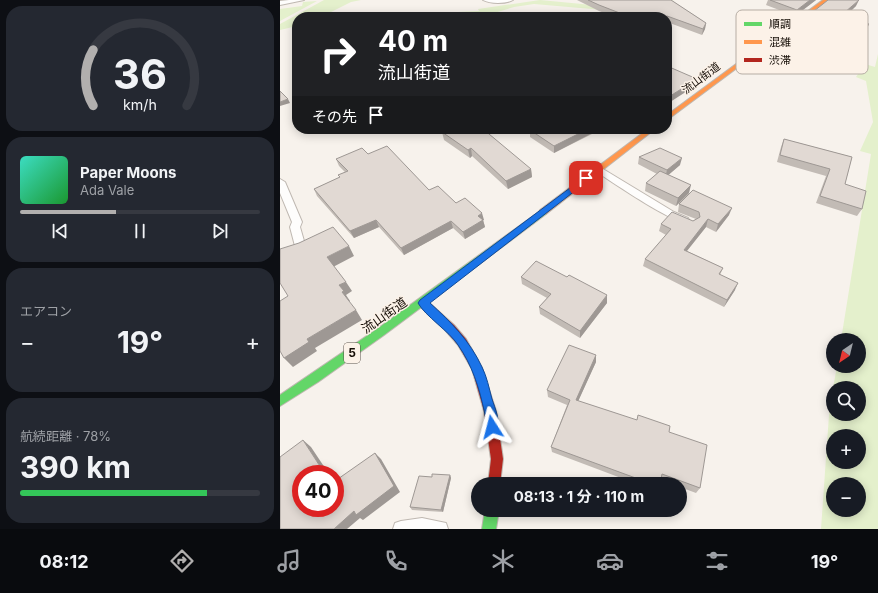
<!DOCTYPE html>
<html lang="ja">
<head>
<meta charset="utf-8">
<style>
	:root { --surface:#171b24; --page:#242831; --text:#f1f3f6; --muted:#9ea1a6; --line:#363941; --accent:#b1afae }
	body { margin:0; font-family:Inter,"Noto Sans JP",sans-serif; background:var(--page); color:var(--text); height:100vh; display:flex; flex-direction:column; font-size:15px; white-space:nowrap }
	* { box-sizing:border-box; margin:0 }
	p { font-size:13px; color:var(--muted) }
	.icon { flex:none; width:22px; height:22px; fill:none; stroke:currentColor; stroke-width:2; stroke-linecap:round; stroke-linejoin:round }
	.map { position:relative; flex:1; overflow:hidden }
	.sheet { display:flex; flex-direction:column; gap:6px; padding:6px; background:#0d0f14; width:280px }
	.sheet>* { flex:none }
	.guide { position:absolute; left:12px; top:12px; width:380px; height:122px; border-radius:16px; box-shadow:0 2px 10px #0003; background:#202124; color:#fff; overflow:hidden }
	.needle { width:26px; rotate:215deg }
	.tools { position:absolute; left:546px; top:333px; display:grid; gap:8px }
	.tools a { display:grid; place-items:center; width:40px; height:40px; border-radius:50%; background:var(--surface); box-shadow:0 2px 10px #0003; font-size:20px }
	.speed { position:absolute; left:12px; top:465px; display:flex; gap:8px; font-size:20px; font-weight:700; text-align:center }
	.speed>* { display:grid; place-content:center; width:52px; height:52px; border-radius:50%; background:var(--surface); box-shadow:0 2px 10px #0003; line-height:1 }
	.speed .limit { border:6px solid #d22; background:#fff; color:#111 }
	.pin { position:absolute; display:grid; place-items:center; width:34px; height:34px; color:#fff; margin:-17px; border-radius:8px; box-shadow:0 2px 6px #0006 }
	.me { position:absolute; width:44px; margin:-22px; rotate:351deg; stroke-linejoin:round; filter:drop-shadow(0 0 3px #0008) }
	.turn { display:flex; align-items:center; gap:14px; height:84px; padding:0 20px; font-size:18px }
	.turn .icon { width:52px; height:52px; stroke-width:2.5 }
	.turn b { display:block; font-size:28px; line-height:34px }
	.then { display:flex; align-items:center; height:38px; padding:0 20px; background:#0003; gap:8px; font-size:15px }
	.big { font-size:30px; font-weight:700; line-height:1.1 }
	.sheet .card { flex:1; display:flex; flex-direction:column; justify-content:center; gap:6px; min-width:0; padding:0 14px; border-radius:16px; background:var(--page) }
	.sheet .dial { align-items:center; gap:0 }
	.dial svg { height:104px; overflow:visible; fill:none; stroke:var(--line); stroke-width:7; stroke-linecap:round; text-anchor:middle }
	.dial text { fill:var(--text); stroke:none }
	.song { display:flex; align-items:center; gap:12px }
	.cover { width:48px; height:48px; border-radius:6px; background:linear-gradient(135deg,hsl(170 70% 55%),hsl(130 70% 35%)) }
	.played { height:4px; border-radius:2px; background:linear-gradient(90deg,var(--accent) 40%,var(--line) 40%) }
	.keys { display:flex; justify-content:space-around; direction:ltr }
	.heat { display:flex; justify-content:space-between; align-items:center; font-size:22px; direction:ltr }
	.charge { height:6px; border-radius:3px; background:linear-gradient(90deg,#34c759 78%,var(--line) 0) }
	.trip { position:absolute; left:191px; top:477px; width:216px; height:40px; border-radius:20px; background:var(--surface); box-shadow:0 2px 10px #0003; font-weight:700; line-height:40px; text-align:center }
	.dock { display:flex; height:64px; justify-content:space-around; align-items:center; background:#090b0e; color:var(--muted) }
	.dock .icon { width:28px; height:28px }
	.dock .on { color:var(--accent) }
	.dock b { font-size:18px; color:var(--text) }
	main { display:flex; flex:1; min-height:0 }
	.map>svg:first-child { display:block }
	.green { fill:#e4f0cc; fill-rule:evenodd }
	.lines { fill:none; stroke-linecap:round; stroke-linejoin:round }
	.lane-casing { stroke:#bfb8b1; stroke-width:2 }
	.fast-casing { stroke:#bfb8b1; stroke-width:2 }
	.slow-casing { stroke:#bfb8b1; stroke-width:2 }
	.jam-casing { stroke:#bfb8b1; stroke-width:2 }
	.lane { fill:#fefdfc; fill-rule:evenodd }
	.fast { fill:#63d668; fill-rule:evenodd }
	.slow { fill:#ff974d; fill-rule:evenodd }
	.jam { fill:#b3261e; fill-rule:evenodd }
	.wall { fill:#c2bbb5 }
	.shaded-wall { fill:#9e9894 }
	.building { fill:#e1d9d3; stroke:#9e9894 }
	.route { fill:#1a73e8; stroke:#114b97 }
	.labels { text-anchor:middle; stroke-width:3; stroke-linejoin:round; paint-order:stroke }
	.far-street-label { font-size:11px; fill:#130b04; stroke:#fcf2e8 }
	.shield { fill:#fcf2e8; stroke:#595048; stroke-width:1 }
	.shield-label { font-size:12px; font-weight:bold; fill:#130b04 }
	.street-label { font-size:13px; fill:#130b04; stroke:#fcf2e8 }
	.key { fill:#fcf2e8; stroke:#b6ada4; stroke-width:1 }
	.key-label { font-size:11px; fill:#130b04 }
</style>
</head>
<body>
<main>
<section class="sheet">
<div class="card dial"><svg viewBox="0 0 100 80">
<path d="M14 69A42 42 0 1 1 86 69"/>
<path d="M14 69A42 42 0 0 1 14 26" stroke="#b1afae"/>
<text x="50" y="56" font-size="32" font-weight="700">36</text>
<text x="50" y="72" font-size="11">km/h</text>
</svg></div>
<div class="card">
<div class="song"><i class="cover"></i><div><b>Paper Moons</b><p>Ada Vale</p></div></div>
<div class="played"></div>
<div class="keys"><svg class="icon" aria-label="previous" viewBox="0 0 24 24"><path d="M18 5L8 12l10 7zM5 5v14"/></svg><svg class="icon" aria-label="pause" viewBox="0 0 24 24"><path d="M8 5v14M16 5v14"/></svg><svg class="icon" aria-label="next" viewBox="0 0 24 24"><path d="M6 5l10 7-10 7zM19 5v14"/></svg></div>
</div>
<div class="card"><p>エアコン</p>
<div class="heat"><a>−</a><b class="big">19°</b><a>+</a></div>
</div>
<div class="card"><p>航続距離 · 78%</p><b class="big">390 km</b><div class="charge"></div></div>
</section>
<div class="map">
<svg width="598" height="529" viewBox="0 0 598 529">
	<rect width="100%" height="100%" fill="#f7f2ec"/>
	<path class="green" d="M44,0H81L71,2L41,17H17V26L0,30V24Z
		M260,0L323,6L363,0H395L335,11L254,4L234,7L201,17H186L178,12L199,11L198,9L205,8Z
		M37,1L0,21V9L22,6L23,2Z
		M598,54V529H541L549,415L553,388V414H579V388H553L557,366H579V340H561L591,154L580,151L593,122L586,81L576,77L585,64L595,67ZM553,436H579V462H553ZM553,484H579V510H553Z"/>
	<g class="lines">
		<defs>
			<path id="lane" d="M9,0H24L0,5V1Z
				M203,0H233C226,4 210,4 203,0Z
				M318,166L394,212L408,218L409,220L408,222C395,226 330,180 315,171L313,169L315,167Z
				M0,179L5,182L22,222L20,227L26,248L25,251L0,260V252L15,246L10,227L12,222L0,193Z
				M142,518L166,523L168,529H113L115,523L121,521Z"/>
			<path id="fast" d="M263,209L266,210L267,212L266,214L104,335L38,382L0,406V395L97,329Z
				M205,510H219L216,529H202Z"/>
			<path id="slow" d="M543,0H548L387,120V115Z
				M368,129H375L266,214H260L259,212L260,210Z"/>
			<path id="jam" d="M143,299L146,300L174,325L186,339L202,368L216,411L223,459L220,484H208L211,459L204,411L192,369L178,345L166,331L140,306L138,303L140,300Z"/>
		</defs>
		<use href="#lane" class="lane-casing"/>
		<use href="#fast" class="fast-casing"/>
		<use href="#slow" class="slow-casing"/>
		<use href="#jam" class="jam-casing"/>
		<use href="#lane" class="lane"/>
		<use href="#fast" class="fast"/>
		<use href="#slow" class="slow"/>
		<use href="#jam" class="jam"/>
	</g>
	<path class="wall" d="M297,0H391L426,23L425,29L422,35L387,22V17H335L319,11Z
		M488,0H536L515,16L486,5Z
		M576,6L568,14L580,22L589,24L586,31L555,56L549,54L541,69L495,58L496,55H495L497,48L530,22L527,21L529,15Z
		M251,129H325L322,130H320L274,153L250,137V130Z
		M162,132L251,169L252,177L228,189L192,156L190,158L164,140Z
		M504,139L572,157L565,184L582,209L577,216L536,203L546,176L497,162L501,147Z
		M88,154L149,190L176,203L204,220H203L205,227L185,239L173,228L124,255L99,227L74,238L37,196L34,189L60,177L58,175L65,172L59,166L56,159Z
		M359,157L400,165L388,175L409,193L396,206L365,191L366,183L377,174L358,164Z
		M399,204L449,215L436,232L426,227L407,251L443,268L440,275L455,290L444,307L363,266L365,259L386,235L379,231L381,224L413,221L416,219L398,212Z
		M241,277H287L327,303L300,338L260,314L259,307L267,298L242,284Z
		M316,355V362L298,401L389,432L420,488L416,493L400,487V484H393L381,480L380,484H357L272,452L271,447L287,405L268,397L267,390Z
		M170,475L171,478L163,512L132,510L130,507L152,477Z"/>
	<path class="shaded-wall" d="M530,0H536L515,16L517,10Z
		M579,0L576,6L562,19L564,13Z
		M426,23L425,29L422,35L423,29Z
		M589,24L586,31L555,56L558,49Z
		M551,48L549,54L541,69L544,62Z
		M417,79L415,86L387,104V98Z
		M8,99L10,103L0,106V102Z
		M308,129H320L274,153V146Z
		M191,148L192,156L190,158L188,150Z
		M402,158L400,165L385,178L387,170Z
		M251,169L252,177L228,189L226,181Z
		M411,185L409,193L396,206L398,198Z
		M452,208L449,215L436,232L438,224Z
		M202,213L204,220L199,223L198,216Z
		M428,219L426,227L402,257L404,250Z
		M96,220L99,227L74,238L70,231Z
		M203,220L205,227L185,239L183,232Z
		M171,221L173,228L124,255L121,248Z
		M69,246L74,256L53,267L47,257Z
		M66,282L72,291L66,295L70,301L68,302L62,292L59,285Z
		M458,283L455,290L444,307L447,300Z
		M327,295V303L300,338V331Z
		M76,310L82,320L35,348L37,351L13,367L4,358L27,339Z
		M316,355V362L296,406V400Z
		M23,440L31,447L49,474H45Z
		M95,453L101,459L120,492L83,520L80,518L67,529H54Z
		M170,475L171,478L163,512L161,510Z"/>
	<path class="building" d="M308,0H391L426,23L423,29L387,16L385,17H350L319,5Z
		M490,0H530L517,10Z
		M548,0H579L564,13L581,18L577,21L589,24L558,49L551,48L544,62L497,51L499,49L497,48L508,32L538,18L529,15Z
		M387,66L417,79L387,98Z
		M0,91L8,99L0,102Z
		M169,129H203L251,169L226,181L191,148L188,150L162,132Z
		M251,129H308L274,146L250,130Z
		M504,139L572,157L565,184L586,191L582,209L540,196L550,169L500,155Z
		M107,146L149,190L158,186L176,203L185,198L202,213L198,216L203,220L183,232L171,221L121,248L96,220L70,231L34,189L60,177L58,175L68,171L56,159L82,148L88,154Z
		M380,148L402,158L387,170L359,157Z
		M380,171L411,185L398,198L366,183Z
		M413,190L452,208L438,224L428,219L404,250L443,268L439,274L458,283L447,300L365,259L391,229L381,224L392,212L413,221L420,217L419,212L399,204Z
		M53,227L69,246L47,257L66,282L59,285L64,291L62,292L76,310L27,339L29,342L4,358L0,351V301L8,296L0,283V249L19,243Z
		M256,261L287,277L289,275L327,295L300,331L259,307L271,294L241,277Z
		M289,345L316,355L296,400L357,420L358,415L390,426L389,432L427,445L420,488L382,474L380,484H372L271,447L290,400L267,390Z
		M23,440L45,474H21V508H55V481L95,453L114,486L76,515L74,511L54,529H0V457Z
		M152,474L170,475L161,510L130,507L139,476L152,477Z"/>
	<path class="route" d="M306,176L309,177V180L150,303C171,322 190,341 202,367C207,377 209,388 212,399C215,408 221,422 217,431L212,433L208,431C205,425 206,417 204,410C199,387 192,365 178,345C169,331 145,316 138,303L140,300Z"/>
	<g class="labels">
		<g class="far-street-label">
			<text transform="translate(421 78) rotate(-37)" y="4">流山街道</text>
		</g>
		<rect class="shield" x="64" y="343" width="16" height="20" rx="3"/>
		<g class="shield-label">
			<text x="72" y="357">5</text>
		</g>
		<g class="street-label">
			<text transform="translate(104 315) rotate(-35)" y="5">流山街道</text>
		</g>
	</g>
	<rect x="456" y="10" width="132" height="64" rx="6" class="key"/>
	<rect x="464" y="22" width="18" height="4" fill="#63d668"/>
	<rect x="464" y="40" width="18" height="4" fill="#ff974d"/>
	<rect x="464" y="58" width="18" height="4" fill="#b3261e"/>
	<g class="key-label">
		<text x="489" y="28">順調</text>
		<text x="489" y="46">混雑</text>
		<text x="489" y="64">渋滞</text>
	</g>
</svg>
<div class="tools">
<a><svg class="needle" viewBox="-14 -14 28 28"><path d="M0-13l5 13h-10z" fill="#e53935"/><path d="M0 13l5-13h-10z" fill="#9ea1a6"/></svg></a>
<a><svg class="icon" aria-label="search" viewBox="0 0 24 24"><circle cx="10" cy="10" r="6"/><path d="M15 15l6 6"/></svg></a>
<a>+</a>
<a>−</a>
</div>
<div class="speed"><div class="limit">40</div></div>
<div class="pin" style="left:306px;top:178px;background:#d93025"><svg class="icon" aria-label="arrive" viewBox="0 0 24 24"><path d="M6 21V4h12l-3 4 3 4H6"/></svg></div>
<svg class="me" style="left:212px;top:427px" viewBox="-20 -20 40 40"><path d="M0-17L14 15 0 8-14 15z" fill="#1a73e8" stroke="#fff" stroke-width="4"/></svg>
<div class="trip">08:13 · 1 分 · 110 m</div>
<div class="guide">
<div class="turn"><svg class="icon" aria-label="right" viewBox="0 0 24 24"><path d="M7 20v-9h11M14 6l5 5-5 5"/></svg><div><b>40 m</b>流山街道</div></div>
<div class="then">その先<svg class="icon" aria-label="arrive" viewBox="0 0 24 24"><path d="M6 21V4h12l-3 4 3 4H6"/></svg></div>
</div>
</div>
</main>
<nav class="dock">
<b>08:12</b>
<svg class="icon on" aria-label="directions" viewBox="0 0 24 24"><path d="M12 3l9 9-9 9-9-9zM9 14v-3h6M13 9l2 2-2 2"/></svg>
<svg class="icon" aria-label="music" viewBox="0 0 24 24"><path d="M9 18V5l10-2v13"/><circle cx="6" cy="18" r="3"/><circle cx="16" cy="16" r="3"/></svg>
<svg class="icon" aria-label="phone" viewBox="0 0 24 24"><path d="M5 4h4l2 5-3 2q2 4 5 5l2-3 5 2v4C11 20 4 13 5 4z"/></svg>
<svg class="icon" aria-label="climate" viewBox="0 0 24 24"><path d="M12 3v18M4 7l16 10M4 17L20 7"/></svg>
<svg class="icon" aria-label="car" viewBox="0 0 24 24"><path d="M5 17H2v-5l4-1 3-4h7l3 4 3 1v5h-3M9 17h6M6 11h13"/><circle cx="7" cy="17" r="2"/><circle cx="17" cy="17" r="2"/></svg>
<svg class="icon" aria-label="filters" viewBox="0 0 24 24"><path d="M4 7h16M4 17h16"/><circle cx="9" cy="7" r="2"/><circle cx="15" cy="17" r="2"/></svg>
<b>19°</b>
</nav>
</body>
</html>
